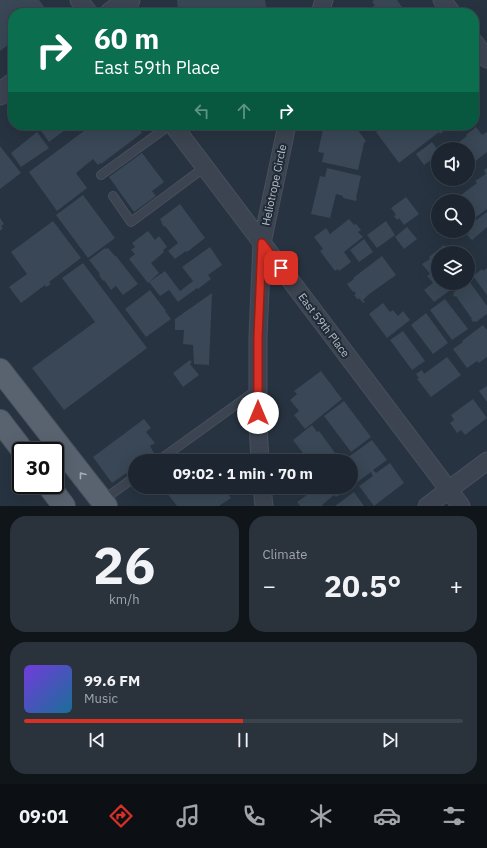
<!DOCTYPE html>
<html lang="en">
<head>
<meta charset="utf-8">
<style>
	:root { --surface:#1d2630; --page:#2a323c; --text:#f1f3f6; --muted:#a0a5ab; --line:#3b434c; --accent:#d93025 }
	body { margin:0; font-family:"IBM Plex Sans",sans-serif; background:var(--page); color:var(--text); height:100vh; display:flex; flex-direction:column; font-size:15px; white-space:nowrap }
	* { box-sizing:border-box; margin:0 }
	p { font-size:13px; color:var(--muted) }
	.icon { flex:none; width:22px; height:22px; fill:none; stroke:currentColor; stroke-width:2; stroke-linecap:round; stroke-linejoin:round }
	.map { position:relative; height:506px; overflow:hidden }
	.panel { display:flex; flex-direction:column; gap:10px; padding:10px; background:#10151a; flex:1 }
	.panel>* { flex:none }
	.guide { position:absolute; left:8px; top:8px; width:471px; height:122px; border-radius:16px; box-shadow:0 4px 16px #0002,0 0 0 1px var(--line); background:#0b6e4f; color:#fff; overflow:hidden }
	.controls { position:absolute; left:431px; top:142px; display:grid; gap:8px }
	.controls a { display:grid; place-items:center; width:44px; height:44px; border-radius:50%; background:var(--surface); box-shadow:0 4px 16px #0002,0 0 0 1px var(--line); font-size:20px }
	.speed { position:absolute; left:12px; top:442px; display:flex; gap:8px; font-size:20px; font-weight:700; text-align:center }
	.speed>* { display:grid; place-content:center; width:52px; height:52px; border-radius:50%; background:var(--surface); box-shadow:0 4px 16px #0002,0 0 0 1px var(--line); line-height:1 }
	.speed .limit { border:2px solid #111; border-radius:6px; background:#fff; color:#111 }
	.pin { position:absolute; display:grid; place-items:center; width:34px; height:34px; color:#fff; margin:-17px; border-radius:8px; box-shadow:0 2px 6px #0006 }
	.me { position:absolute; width:44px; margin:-22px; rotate:0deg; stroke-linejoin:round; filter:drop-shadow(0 0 3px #0008) }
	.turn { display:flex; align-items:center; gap:14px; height:84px; padding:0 20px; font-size:18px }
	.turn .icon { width:52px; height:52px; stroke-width:2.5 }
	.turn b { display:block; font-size:28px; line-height:34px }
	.lanes { display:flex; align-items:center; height:38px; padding:0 20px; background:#0003; justify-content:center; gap:20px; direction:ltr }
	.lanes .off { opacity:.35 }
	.big { font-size:30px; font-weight:700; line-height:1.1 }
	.panel .card { flex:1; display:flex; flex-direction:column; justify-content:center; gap:6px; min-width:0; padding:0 14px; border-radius:16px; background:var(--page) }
	.panel .dial { align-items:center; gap:0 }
	.dial b { font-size:52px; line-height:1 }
	.song { display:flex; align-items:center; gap:12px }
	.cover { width:48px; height:48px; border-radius:6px; background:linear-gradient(135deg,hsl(260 70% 55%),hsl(200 70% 35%)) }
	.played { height:4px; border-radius:2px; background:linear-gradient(90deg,var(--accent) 50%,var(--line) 50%) }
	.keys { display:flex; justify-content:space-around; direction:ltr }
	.heat { display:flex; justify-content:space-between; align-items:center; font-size:22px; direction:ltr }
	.panel .tiles { flex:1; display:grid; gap:10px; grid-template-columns:1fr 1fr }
	.card:last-child { grid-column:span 2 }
	.trip { position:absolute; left:128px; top:454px; width:230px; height:40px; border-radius:20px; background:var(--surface); box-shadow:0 4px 16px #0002,0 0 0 1px var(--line); font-weight:700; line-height:40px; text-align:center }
	.tab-bar { display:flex; height:64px; justify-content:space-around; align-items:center; background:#0c0f13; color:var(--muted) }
	.tab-bar .icon { width:28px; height:28px }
	.tab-bar .on { color:var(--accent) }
	.tab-bar b { font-size:18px; color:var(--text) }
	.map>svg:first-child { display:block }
	.building { fill:#394756 }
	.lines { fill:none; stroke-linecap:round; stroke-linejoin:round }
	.service-casing { stroke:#48505d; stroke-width:10 }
	.minor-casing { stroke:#48505d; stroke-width:19 }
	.tertiary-casing { stroke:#48505d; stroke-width:23 }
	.primary-casing { stroke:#48505d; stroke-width:24 }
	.service { stroke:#3b4450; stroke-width:8 }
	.minor { stroke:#3b4450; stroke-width:17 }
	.tertiary { stroke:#3b4450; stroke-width:21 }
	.primary { stroke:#596370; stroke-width:22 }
	.oneway { stroke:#a5adb9 }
	.route-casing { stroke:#8d1f18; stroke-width:10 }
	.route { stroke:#d93025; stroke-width:7 }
	.labels { text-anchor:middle; stroke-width:4; stroke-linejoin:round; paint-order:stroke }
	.street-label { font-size:11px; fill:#b8c0cb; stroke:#202936 }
</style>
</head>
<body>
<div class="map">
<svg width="487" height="506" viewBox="0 0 487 506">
	<rect width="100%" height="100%" fill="#273340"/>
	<path class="building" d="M0,0H39L49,13H13V41L0,51Z
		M177,0H265L267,13H166V12L178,10Z
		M374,0H397L402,7L395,13H364L375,5L372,2Z
		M37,125H67L69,127L49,142Z
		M92,125H136L142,133L101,164L100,163L98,165L93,159L76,173L87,188L57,211L29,172Z
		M324,125H354L366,141L364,143L358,170L322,162L324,153L318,152Z
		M386,125H398L401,129L406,125H451L440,134L439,132L399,163L376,132Z
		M476,127L482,135L487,132V152L468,167V149H450L467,136L466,135Z
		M37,132L49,148L21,167L11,153Z
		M432,142L438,150V155L424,165L416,154Z
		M0,146L21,173L0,189Z
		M142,153L164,182L152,191L156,196L134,212L109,177Z
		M327,168L361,176L356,198H357L356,201L343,198V196L336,194L330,218L311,214L320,176L325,177Z
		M487,168V209L468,223V201H453L477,183L475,181L486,174L484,170Z
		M83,195L115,238L88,258L56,215Z
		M406,197L419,214L404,225L399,218L397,220L394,216L396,215L391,208Z
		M180,204L205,238L187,252L186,251L175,259L168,251L178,243L165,226L164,227L161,222H162L160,219Z
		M438,204V216L433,209Z
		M487,212V227L472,240L467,235L469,233L468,226Z
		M0,218L4,224L1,226L3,228L0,231Z
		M349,219L354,225L356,224L361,230L358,232L363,237L344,252L351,262L339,271L338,269L335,271L320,251L323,249L314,237L326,228L330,234Z
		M53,221L81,258L49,282L51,284L46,287L45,285L21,303L9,287L27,274L11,252Z
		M386,221L395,235L377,248L367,235Z
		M407,227L417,239L404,249L395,237Z
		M148,231L155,240L159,236L167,247L163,250L164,252L151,263L159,273L148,283L129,259L135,254L131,250L135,247L132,243Z
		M364,239L373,252L359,262L350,250Z
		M444,245L450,253H438V283H460L434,302L424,290L433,283L427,276L430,274L422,264L430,259L429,257Z
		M210,247L222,265L208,275L211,279L198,289L197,288L178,302L169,290L160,296L149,282L165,271L180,291L193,281L182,267Z
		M105,248L106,249L108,248L115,256H116L138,284L123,295L116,286L111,290L104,280L103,281L99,275L100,274L89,260Z
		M382,256L396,275L368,295L363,300L365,302L363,303L359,298L358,300L354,295L356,294L354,291L353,292L347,284L354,279L353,278Z
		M83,263L147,348L64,410L32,368L95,322L62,278Z
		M487,268V295L473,276L482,269L483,271Z
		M469,281L487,306V314L476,322L475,321L473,322L471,319H472L456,296L455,297L453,295L454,294L453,293L467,283H468Z
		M150,290L166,311H165L171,319L146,337L125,309Z
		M212,293L209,365L194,364L193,345L183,344L184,330H175V319Z
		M445,299L468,329L452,340L430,310Z
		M383,303L390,312L393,310L398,316L403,311L410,320L387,338L369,314Z
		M426,313L448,343L433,354L411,325Z
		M483,325L487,330V357L479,363L477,361L467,368L453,349L463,342L462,341Z
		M403,331L425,361L412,370L390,340Z
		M447,357L461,375L431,397L417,379L419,378L416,374L422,370L424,374Z
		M190,360L192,362L190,364L199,375L183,387L173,373Z
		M321,371L342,399L305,429L294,415L299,411L290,400L297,394L294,391Z
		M487,386V402L479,391Z
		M473,399L487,418L465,435L461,430L457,433L450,423L454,420L451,415Z
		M344,401L371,437L351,452L324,416Z
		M144,419L151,428L146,432L155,443L150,446L154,453L143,461H135V467L112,483L93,457Z
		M312,425L317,432L319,431L335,453L334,454L339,461H309L293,440Z
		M372,440L387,460L373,470L376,473L390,463L404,483L374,506L359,486L373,476L371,472L356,483L351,476V461H343Z
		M164,487H223L231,498L219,506H177L163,488Z
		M308,487H345L340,491L342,493L336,497L334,495L322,505L323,506H300L297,502L311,492Z
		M354,492L364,506H335Z"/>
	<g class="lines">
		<defs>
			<path id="service" d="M101,175L170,125
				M113,196L131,222L205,167
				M158,461L258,389
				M103,500L135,477"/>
			<path id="minor" d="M79,0L89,13
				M442,0L452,13
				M320,13L324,0
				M474,42L487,59
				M173,125L461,506
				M260,461L258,425V337L262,243L287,125
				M262,487L264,506
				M427,506L487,461"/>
			<path id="tertiary" d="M111,13L129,0
				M0,94L13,84"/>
			<path id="primary" d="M0,370L106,506
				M0,421L23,451
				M48,485L64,506"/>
		</defs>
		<use href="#service" class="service-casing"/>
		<use href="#minor" class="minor-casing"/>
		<use href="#tertiary" class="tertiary-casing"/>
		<use href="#primary" class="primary-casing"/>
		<use href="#service" class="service"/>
		<use href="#minor" class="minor"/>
		<use href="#tertiary" class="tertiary"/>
		<use href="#primary" class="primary"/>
	</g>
	<defs><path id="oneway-chevron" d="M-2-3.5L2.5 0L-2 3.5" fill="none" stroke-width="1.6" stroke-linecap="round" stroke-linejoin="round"/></defs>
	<use class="oneway" href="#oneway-chevron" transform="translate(82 475) rotate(-128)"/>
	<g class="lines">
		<defs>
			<path id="route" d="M258,413V337L262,243L281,268"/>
		</defs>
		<use href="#route" class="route-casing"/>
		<use href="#route" class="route"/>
	</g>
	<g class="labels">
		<g class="street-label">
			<text transform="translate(274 185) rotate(-78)" y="4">Heliotrope Circle</text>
			<text transform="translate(324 325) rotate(53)" y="4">East 59th Place</text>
		</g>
	</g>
</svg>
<div class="controls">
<a><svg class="icon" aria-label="sound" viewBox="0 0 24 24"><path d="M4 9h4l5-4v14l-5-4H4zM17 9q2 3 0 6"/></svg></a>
<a><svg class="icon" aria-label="search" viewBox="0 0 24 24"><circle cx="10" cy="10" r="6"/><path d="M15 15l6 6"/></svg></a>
<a><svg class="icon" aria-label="layers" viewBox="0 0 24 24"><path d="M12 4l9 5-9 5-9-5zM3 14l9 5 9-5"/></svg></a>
</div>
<div class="speed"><div class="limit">30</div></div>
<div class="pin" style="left:281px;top:268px;background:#d93025"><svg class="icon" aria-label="arrive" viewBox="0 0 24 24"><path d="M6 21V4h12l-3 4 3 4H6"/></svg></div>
<svg class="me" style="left:258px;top:413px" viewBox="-20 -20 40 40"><circle r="19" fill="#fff"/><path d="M0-13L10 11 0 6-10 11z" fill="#d93025"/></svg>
<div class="trip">09:02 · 1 min · 70 m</div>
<div class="guide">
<div class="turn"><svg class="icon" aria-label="right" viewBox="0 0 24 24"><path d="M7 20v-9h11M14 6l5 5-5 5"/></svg><div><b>60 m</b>East 59th Place</div></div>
<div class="lanes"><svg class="icon off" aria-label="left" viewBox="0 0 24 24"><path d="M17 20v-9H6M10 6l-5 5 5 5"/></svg><svg class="icon off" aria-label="ahead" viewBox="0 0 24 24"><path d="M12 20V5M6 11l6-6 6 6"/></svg><svg class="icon" aria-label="right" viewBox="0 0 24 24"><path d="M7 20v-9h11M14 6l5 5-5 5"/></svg></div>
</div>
</div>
<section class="panel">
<div class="tiles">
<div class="card dial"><b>26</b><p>km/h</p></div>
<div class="card"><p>Climate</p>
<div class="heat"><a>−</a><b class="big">20.5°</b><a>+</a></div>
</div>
<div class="card">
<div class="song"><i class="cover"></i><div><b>99.6 FM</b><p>Music</p></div></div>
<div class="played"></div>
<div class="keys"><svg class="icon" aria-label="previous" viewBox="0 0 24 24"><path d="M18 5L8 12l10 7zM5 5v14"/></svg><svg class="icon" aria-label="pause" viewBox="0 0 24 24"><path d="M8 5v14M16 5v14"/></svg><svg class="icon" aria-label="next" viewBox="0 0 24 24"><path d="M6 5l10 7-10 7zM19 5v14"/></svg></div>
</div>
</div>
</section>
<nav class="tab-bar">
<b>09:01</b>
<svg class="icon on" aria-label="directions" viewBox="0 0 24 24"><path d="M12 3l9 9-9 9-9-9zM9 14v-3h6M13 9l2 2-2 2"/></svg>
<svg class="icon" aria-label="music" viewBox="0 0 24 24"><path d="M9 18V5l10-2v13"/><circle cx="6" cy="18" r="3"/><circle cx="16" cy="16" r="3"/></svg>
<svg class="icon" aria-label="phone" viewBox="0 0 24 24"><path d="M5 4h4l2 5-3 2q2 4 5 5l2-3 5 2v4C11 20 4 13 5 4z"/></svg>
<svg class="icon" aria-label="climate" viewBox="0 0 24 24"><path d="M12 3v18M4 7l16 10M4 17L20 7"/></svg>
<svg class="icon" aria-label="car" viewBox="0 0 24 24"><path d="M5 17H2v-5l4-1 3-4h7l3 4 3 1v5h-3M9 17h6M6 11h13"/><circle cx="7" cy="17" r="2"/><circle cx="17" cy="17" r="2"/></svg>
<svg class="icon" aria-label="filters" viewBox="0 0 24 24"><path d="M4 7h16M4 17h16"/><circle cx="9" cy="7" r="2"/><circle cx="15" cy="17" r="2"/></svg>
</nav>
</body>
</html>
